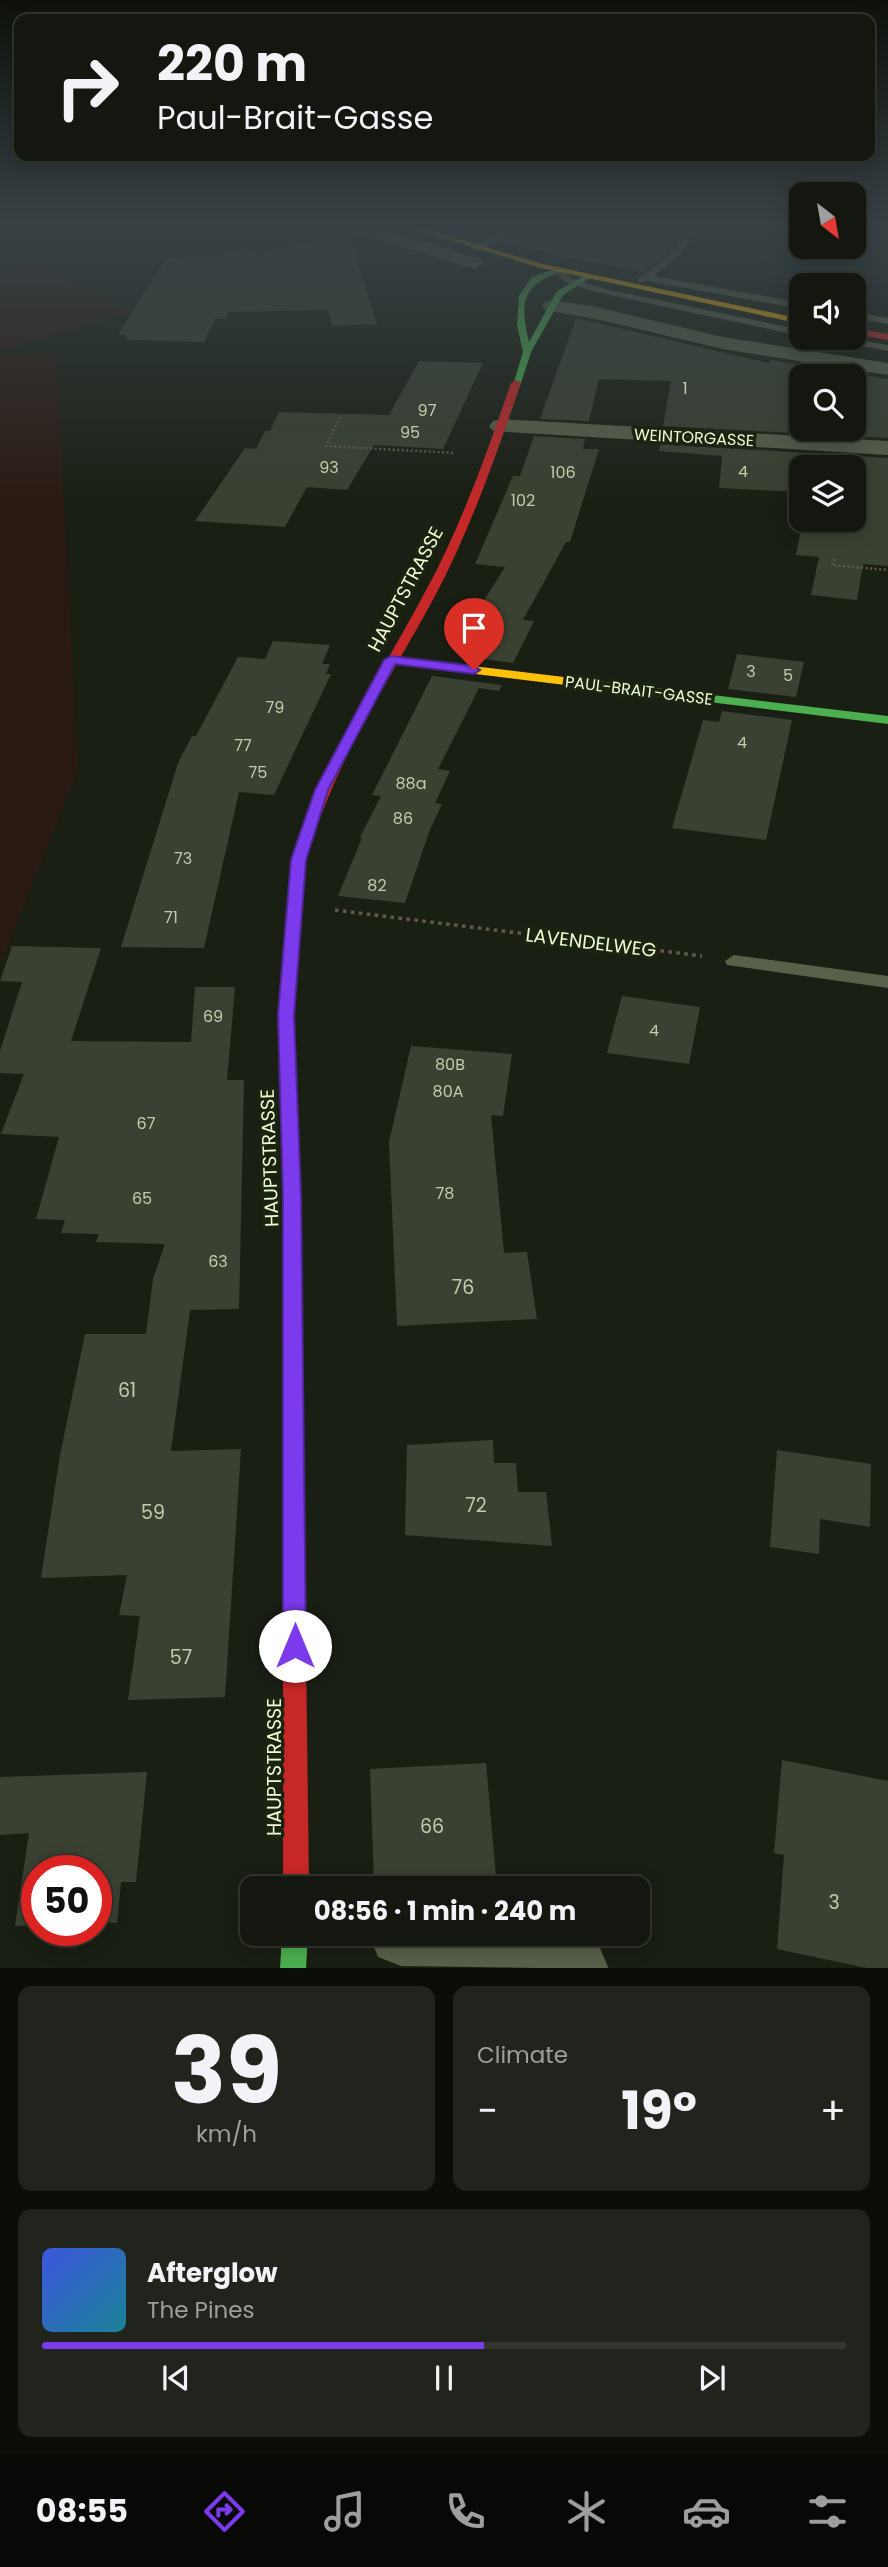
<!DOCTYPE html>
<html lang="en">
<head>
<meta charset="utf-8">
<style>
	:root { --surface:#14170f; --page:#21241d; --text:#f1f3f6; --muted:#9d9f9e; --line:#33362f; --accent:#7c3aed }
	body { margin:0; font-family:Poppins,sans-serif; background:var(--page); color:var(--text); height:100vh; display:flex; flex-direction:column; font-size:26px; white-space:nowrap }
	* { box-sizing:border-box; margin:0 }
	p { font-size:23px; color:var(--muted) }
	.icon { flex:none; width:38px; height:38px; fill:none; stroke:currentColor; stroke-width:2; stroke-linecap:round; stroke-linejoin:round }
	.map { position:relative; height:1968px; overflow:hidden }
	.details { display:flex; flex-direction:column; gap:18px; padding:18px; background:#0b0d08; flex:1 }
	.details>* { flex:none }
	.hud { position:absolute; left:14px; top:14px; width:861px; height:147px; border-radius:14px; box-shadow:0 4px 18px #0003,0 0 0 2px var(--line); background:#14170f; color:var(--text); overflow:hidden }
	.needle { width:46px; rotate:149deg }
	.tools { position:absolute; left:789px; top:182px; display:grid; gap:14px }
	.tools a { display:grid; place-items:center; width:77px; height:77px; border-radius:14px; background:var(--surface); box-shadow:0 4px 18px #0003,0 0 0 2px var(--line); font-size:35px }
	.speed { position:absolute; left:21px; top:1855px; display:flex; gap:14px; font-size:35px; font-weight:700; text-align:center }
	.speed>* { display:grid; place-content:center; width:91px; height:91px; border-radius:50%; background:var(--surface); box-shadow:0 4px 18px #0003,0 0 0 2px var(--line); line-height:1 }
	.speed .limit { border:10px solid #d22; background:#fff; color:#111 }
	.pin { position:absolute; display:grid; place-items:center; width:60px; height:60px; color:#fff; margin:-72px -30px; border-radius:50% 50% 50% 0; rotate:-45deg; box-shadow:0 0 7px #0007 }
	.pin .icon { rotate:45deg }
	.me { position:absolute; width:77px; margin:-38px; rotate:0deg; stroke-linejoin:round; filter:drop-shadow(0 0 5px #0008) }
	.turn { display:flex; align-items:center; gap:24px; height:147px; padding:0 28px; font-size:32px }
	.turn .icon { width:91px; height:91px; stroke-width:2.5 }
	.turn b { display:block; font-size:49px; line-height:60px }
	.big { font-size:52px; font-weight:700; line-height:1.1 }
	.details .tile { flex:1; display:flex; flex-direction:column; justify-content:center; gap:10px; min-width:0; padding:0 24px; border-radius:14px; background:var(--page) }
	.details .dial { align-items:center; gap:0 }
	.dial b { font-size:91px; line-height:1 }
	.song { display:flex; align-items:center; gap:21px }
	.cover { width:84px; height:84px; border-radius:10px; background:linear-gradient(135deg,hsl(230 70% 55%),hsl(190 70% 35%)) }
	.played { height:7px; border-radius:4px; background:linear-gradient(90deg,var(--accent) 55%,var(--line) 55%) }
	.keys { display:flex; justify-content:space-around; direction:ltr }
	.heat { display:flex; justify-content:space-between; align-items:center; font-size:38px; direction:ltr }
	.details .tiles { flex:1; display:grid; gap:18px; grid-template-columns:1fr 1fr }
	.tile:last-child { grid-column:span 2 }
	.trip { position:absolute; left:240px; top:1876px; width:410px; height:70px; border-radius:14px; background:var(--surface); box-shadow:0 4px 18px #0003,0 0 0 2px var(--line); font-weight:700; line-height:70px; text-align:center }
	.tabs { display:flex; height:112px; justify-content:space-around; align-items:center; background:#080906; color:var(--muted) }
	.tabs .icon { width:49px; height:49px }
	.tabs .on { color:var(--accent) }
	.tabs b { font-size:32px; color:var(--text) }
	.map>svg:first-child { display:block }
	.green { fill:#2a1a13 }
	.building { fill:#3a4132; fill-rule:evenodd }
	.lines { fill:none; stroke-linecap:round; stroke-linejoin:round }
	.path-far1 { stroke:#615a4a; stroke-width:2.5; stroke-dasharray:2 2.5; stroke-linecap:butt }
	.path { stroke:#615a4a; stroke-width:3.5; stroke-dasharray:3.5 4.5; stroke-linecap:butt }
	.lane { fill:#58604a; fill-rule:evenodd }
	.street { fill:#58604a; fill-rule:evenodd }
	.fast { fill:#4caf50; fill-rule:evenodd }
	.slow { fill:#ffc107; fill-rule:evenodd }
	.jam { fill:#c62828; fill-rule:evenodd }
	.route { fill:#7c3aed; stroke:#51269a; stroke-width:2 }
	.labels { text-anchor:middle; stroke-width:7; stroke-linejoin:round; paint-order:stroke }
	.number-label { font-size:16px; fill:#c0cdac }
	.far-street-label { font-size:16px; fill:#edfcd5; stroke:#1b2410 }
	.street-label { font-size:19px; fill:#edfcd5; stroke:#1b2410 }
	.near-number-label { font-size:19px; fill:#c0cdac }
</style>
</head>
<body>
<div class="map">
<svg width="888" height="1969" viewBox="0 0 888 1969">
	<rect width="100%" height="100%" fill="#1a1f14"/>
	<path class="green" d="M854,228H888V259L854,238Z
		M0,234H2L6,249L32,253L72,251L19,257L140,314L92,323L0,352Z
		M56,353L78,770L0,965V355Z"/>
	<path class="building" d="M518,228H686L668,253L642,273L504,243Z
		M349,234L377,324L332,326L328,310L228,312L227,319H215L204,342L135,340L125,339L127,335H118L166,258L253,250L255,254Z
		M576,318L768,363L771,360L888,379V438L663,426L671,381L599,379L589,421L540,419ZM802,376H854V429H802Z
		M419,361L483,363L443,449L374,445L347,490L307,487L285,527L195,521L245,448L256,449L265,431H270L279,412L389,415Z
		M534,436L585,439L583,449H599L570,542H566L523,620L534,621L513,663L459,656L487,606L481,605L505,567L475,564L513,476H520Z
		M660,444L888,458V566L863,564L857,600L811,595L819,557L796,555L803,520H854V467H802V492L719,488L722,456L659,451Z
		M273,641L330,645L322,664H330L326,674H331L274,795L239,792L204,948L121,947L178,763L192,736H196L238,657L265,659Z
		M737,654L804,662L796,697L728,689Z
		M432,676L502,685L499,691L479,688L438,769L450,771L435,803L442,804L429,832L405,903L338,896L362,838L360,837L381,796L372,795Z
		M722,711L792,720L766,840L672,828L703,720L719,722Z
		M12,946L101,948L71,1041L191,1042L195,987H235L227,1080H244L239,1309L190,1310L171,1451L241,1449L225,1697L128,1700L140,1616L119,1615L127,1575L41,1578L60,1455L85,1334H146L153,1279L165,1244L96,1242L99,1234L61,1233L65,1220L36,1219L59,1137L1,1134L24,1074L0,1073V1051L22,982L0,981Z
		M622,996L700,1007L689,1064L607,1053Z
		M411,1046L512,1054L503,1116L491,1115L504,1253L527,1252L537,1319L397,1326L389,1142Z
		M493,1440L494,1463H516L518,1492H546L552,1546L405,1535L407,1445Z
		M777,1450L871,1464L870,1527L820,1519L819,1554L770,1547Z
		M782,1760L888,1781V1969H871L777,1949L784,1855L774,1853Z
		M486,1763L497,1888H402L374,1883L370,1769Z
		M147,1772L136,1882H121L117,1923H96V1871H37V1925L15,1926L29,1833L0,1835V1777Z"/>
	<g class="lines">
		<path class="path-far1" d="M538,231L552,228
			M549,236L568,228
			M340,417L326,446L454,453
			M835,559L832,565L888,570"/>
		<path class="path" d="M335,910L702,956"/>
		<path class="lane" d="M505,228H515L495,243L475,251L470,248Z
			M690,228H699L676,259L653,276L802,303V309L647,281L638,283V279L670,255Z
			M555,268H561L571,278L601,288L802,330V336L596,292L565,282L555,272Z
			M854,312L888,318V324L854,318Z
			M824,338H846L888,345V351Z
			M734,955L888,976V988L727,965L725,961Z"/>
		<path class="street" d="M352,228H381L481,259L483,263L474,269L467,267L355,232Z
			M552,300L596,307L723,337L888,363V375L723,349L596,319L545,310L542,306L545,302Z
			M501,419L888,441V455L493,431L489,426L493,421Z
			M369,1934H565L599,1946L609,1969L401,1966L378,1957Z"/>
		<path class="fast" d="M558,268L561,272C521,285 520,303 529,342L557,291L585,275L592,277L563,295L531,352L521,383L513,385L523,352L517,325L519,296L532,277Z
			M696,693L888,716V724L692,700V694Z
			M311,820L318,824L306,860L294,1015L301,1196L303,1410L300,1416L293,1418L286,1416L283,1410V1196L278,1015L292,860L304,824Z
			M282,1934H308L306,1969H280Z"/>
		<path class="slow" d="M410,228H422L543,264L802,319V324L541,268Z
			M391,656L696,693L702,697L696,701L387,663L385,660Z"/>
		<path class="jam" d="M854,328L888,334V340L854,334Z
			M516,380L521,383C496,455 471,528 435,596C394,672 347,742 318,824L311,828L306,827L304,824C335,742 383,671 424,594C461,527 486,455 511,383Z
			M293,1402L300,1404L303,1410L309,1888H283V1410L286,1404Z"/>
	</g>
	<linearGradient id="sky" x2="0" y2="1"><stop stop-color="#0e110b"/><stop offset="0.45" stop-color="#384245"/><stop offset="1" stop-color="#384245" stop-opacity="0"/></linearGradient>
	<rect width="888" height="504" fill="url(#sky)"/>
	<path class="route" d="M391,656L474,666L480,670L474,674L395,664L328,790L306,860L294,1015L301,1196L306,1646L303,1653L295,1656L286,1653L283,1646V1196L278,1015L291,860L315,790L384,660Z"/>
	<g class="labels">
		<g class="number-label">
			<text x="685" y="394">1</text>
			<text x="427" y="416">97</text>
			<text x="410" y="438">95</text>
			<text x="329" y="473">93</text>
			<text x="743" y="477">4</text>
			<text x="563" y="478">106</text>
			<text x="523" y="506">102</text>
			<text x="751" y="677">3</text>
			<text x="788" y="681">5</text>
			<text x="275" y="713">79</text>
			<text x="742" y="748">4</text>
			<text x="243" y="751">77</text>
			<text x="258" y="778">75</text>
			<text x="411" y="789">88a</text>
			<text x="403" y="824">86</text>
			<text x="183" y="864">73</text>
			<text x="377" y="891">82</text>
			<text x="171" y="923">71</text>
			<text x="213" y="1022">69</text>
			<text x="654" y="1036">4</text>
			<text x="450" y="1070">80B</text>
			<text x="448" y="1097">80A</text>
			<text x="146" y="1129">67</text>
			<text x="445" y="1199">78</text>
			<text x="142" y="1204">65</text>
			<text x="218" y="1267">63</text>
		</g>
		<g class="far-street-label">
			<text transform="translate(694 437) rotate(3)" y="6">WEINTORGASSE</text>
			<text transform="translate(639 690) rotate(7)" y="6">PAUL-BRAIT-GASSE</text>
		</g>
		<g class="street-label">
			<text transform="translate(405 589) rotate(-62)" y="7">HAUPTSTRASSE</text>
			<text transform="translate(591 942) rotate(7)" y="7">LAVENDELWEG</text>
			<text transform="translate(269 1158) rotate(-92)" y="7">HAUPTSTRASSE</text>
			<text transform="translate(274 1767) rotate(-90)" y="7">HAUPTSTRASSE</text>
		</g>
		<g class="near-number-label">
			<text x="463" y="1294">76</text>
			<text x="127" y="1397">61</text>
			<text x="476" y="1512">72</text>
			<text x="153" y="1519">59</text>
			<text x="181" y="1664">57</text>
			<text x="432" y="1833">66</text>
			<text x="834" y="1909">3</text>
		</g>
	</g>
</svg>
<div class="tools">
<a><svg class="needle" viewBox="-14 -14 28 28"><path d="M0-13l5 13h-10z" fill="#e53935"/><path d="M0 13l5-13h-10z" fill="#9d9f9e"/></svg></a>
<a><svg class="icon" aria-label="sound" viewBox="0 0 24 24"><path d="M4 9h4l5-4v14l-5-4H4zM17 9q2 3 0 6"/></svg></a>
<a><svg class="icon" aria-label="search" viewBox="0 0 24 24"><circle cx="10" cy="10" r="6"/><path d="M15 15l6 6"/></svg></a>
<a><svg class="icon" aria-label="layers" viewBox="0 0 24 24"><path d="M12 4l9 5-9 5-9-5zM3 14l9 5 9-5"/></svg></a>
</div>
<div class="speed"><div class="limit">50</div></div>
<div class="pin" style="left:474px;top:670px;background:#d93025"><svg class="icon" aria-label="arrive" viewBox="0 0 24 24"><path d="M6 21V4h12l-3 4 3 4H6"/></svg></div>
<svg class="me" style="left:295px;top:1646px" viewBox="-20 -20 40 40"><circle r="19" fill="#fff"/><path d="M0-13L10 11 0 6-10 11z" fill="#7c3aed"/></svg>
<div class="trip">08:56 · 1 min · 240 m</div>
<div class="hud">
<div class="turn"><svg class="icon" aria-label="right" viewBox="0 0 24 24"><path d="M7 20v-9h11M14 6l5 5-5 5"/></svg><div><b>220 m</b>Paul-Brait-Gasse</div></div>
</div>
</div>
<section class="details">
<div class="tiles">
<div class="tile dial"><b>39</b><p>km/h</p></div>
<div class="tile"><p>Climate</p>
<div class="heat"><a>−</a><b class="big">19°</b><a>+</a></div>
</div>
<div class="tile">
<div class="song"><i class="cover"></i><div><b>Afterglow</b><p>The Pines</p></div></div>
<div class="played"></div>
<div class="keys"><svg class="icon" aria-label="previous" viewBox="0 0 24 24"><path d="M18 5L8 12l10 7zM5 5v14"/></svg><svg class="icon" aria-label="pause" viewBox="0 0 24 24"><path d="M8 5v14M16 5v14"/></svg><svg class="icon" aria-label="next" viewBox="0 0 24 24"><path d="M6 5l10 7-10 7zM19 5v14"/></svg></div>
</div>
</div>
</section>
<nav class="tabs">
<b>08:55</b>
<svg class="icon on" aria-label="directions" viewBox="0 0 24 24"><path d="M12 3l9 9-9 9-9-9zM9 14v-3h6M13 9l2 2-2 2"/></svg>
<svg class="icon" aria-label="music" viewBox="0 0 24 24"><path d="M9 18V5l10-2v13"/><circle cx="6" cy="18" r="3"/><circle cx="16" cy="16" r="3"/></svg>
<svg class="icon" aria-label="phone" viewBox="0 0 24 24"><path d="M5 4h4l2 5-3 2q2 4 5 5l2-3 5 2v4C11 20 4 13 5 4z"/></svg>
<svg class="icon" aria-label="climate" viewBox="0 0 24 24"><path d="M12 3v18M4 7l16 10M4 17L20 7"/></svg>
<svg class="icon" aria-label="car" viewBox="0 0 24 24"><path d="M5 17H2v-5l4-1 3-4h7l3 4 3 1v5h-3M9 17h6M6 11h13"/><circle cx="7" cy="17" r="2"/><circle cx="17" cy="17" r="2"/></svg>
<svg class="icon" aria-label="filters" viewBox="0 0 24 24"><path d="M4 7h16M4 17h16"/><circle cx="9" cy="7" r="2"/><circle cx="15" cy="17" r="2"/></svg>
</nav>
</body>
</html>
